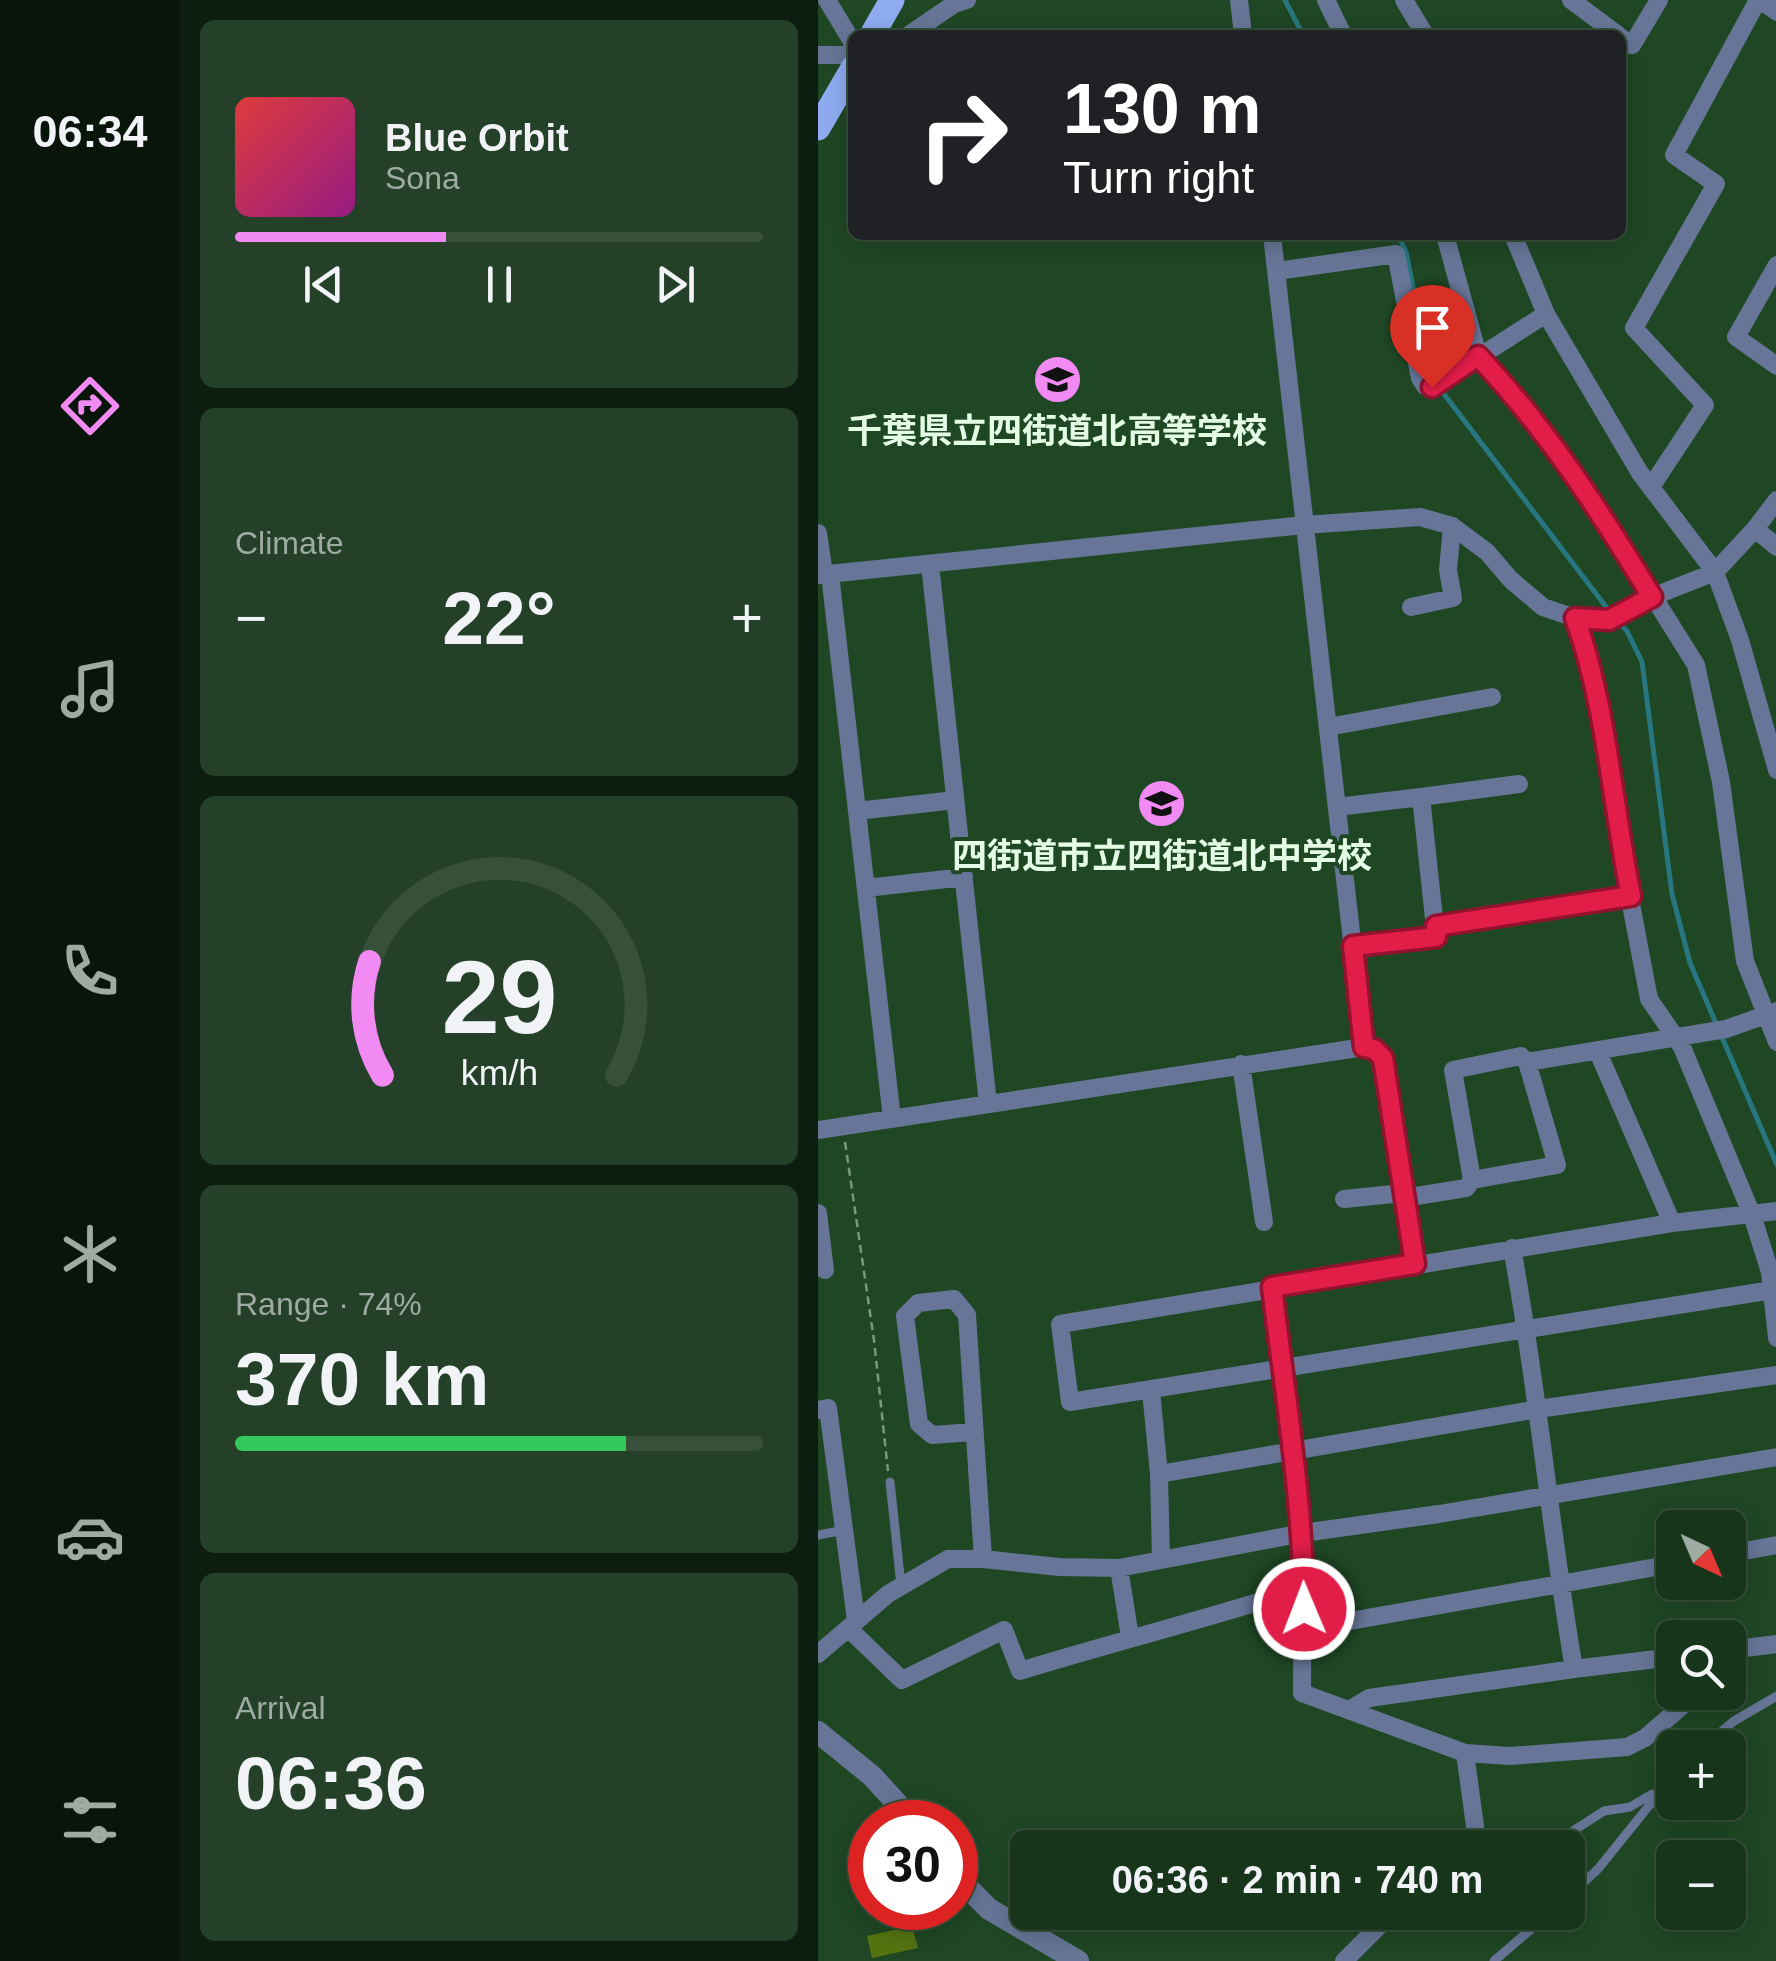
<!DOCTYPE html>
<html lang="en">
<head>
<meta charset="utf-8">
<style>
	:root { --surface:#17351b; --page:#244028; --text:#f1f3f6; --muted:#9eaba3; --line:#36503a; --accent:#f28af3 }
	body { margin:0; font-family:Arial,"Noto Sans JP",sans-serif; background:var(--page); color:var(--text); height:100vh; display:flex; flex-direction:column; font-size:38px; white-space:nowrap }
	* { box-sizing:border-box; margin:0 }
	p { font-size:32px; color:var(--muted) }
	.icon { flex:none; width:55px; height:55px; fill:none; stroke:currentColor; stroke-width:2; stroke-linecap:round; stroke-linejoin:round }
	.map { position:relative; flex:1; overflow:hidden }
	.side { display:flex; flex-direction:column; gap:20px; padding:20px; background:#0d1d0f; width:638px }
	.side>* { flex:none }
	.guide { position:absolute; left:30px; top:30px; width:778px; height:210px; border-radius:15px; box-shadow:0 5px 25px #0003,0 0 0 2px var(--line); background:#202124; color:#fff; overflow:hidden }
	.needle { width:65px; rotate:136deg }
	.buttons { position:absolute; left:838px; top:1510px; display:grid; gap:20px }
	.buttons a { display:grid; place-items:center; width:90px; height:90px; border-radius:15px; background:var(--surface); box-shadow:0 5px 25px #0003,0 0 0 2px var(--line); font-size:50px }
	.speed { position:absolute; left:30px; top:1800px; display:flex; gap:20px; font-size:50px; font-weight:700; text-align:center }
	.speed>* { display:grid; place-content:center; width:130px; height:130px; border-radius:50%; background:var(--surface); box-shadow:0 5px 25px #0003,0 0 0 2px var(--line); line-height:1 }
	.speed .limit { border:15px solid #d22; background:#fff; color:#111 }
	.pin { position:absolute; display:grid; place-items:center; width:85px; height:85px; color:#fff; margin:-102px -42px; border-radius:50% 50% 50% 0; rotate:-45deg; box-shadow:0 0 10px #0007 }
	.pin .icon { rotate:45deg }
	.me { position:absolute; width:110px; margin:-55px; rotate:359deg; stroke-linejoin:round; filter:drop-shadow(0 0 8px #0008) }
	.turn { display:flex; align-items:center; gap:35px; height:210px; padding:0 50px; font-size:45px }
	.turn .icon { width:130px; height:130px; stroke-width:2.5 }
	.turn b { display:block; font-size:70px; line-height:85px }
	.big { font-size:75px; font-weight:700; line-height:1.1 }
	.side .card { flex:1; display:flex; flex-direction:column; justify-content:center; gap:15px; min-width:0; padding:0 35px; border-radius:15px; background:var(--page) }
	.side .dial { align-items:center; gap:0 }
	.dial svg { height:260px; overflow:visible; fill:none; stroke:var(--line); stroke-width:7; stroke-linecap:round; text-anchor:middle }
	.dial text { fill:var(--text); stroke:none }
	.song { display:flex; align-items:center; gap:30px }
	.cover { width:120px; height:120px; border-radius:15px; background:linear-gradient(135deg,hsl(0 70% 55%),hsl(310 70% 35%)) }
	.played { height:10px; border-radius:5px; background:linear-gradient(90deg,var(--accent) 40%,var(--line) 40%) }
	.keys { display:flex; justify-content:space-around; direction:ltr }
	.heat { display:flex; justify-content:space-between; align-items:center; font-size:55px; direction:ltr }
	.charge { height:15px; border-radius:8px; background:linear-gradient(90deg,#34c759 74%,var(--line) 0) }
	.trip { position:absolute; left:192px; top:1830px; width:575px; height:100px; border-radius:15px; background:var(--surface); box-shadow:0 5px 25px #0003,0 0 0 2px var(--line); font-weight:700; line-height:100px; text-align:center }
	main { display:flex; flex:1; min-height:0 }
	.tabs { display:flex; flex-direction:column; width:180px; justify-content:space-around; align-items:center; background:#09150b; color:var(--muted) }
	.tabs .icon { width:70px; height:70px }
	.tabs .on { color:var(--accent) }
	.tabs b { font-size:45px; color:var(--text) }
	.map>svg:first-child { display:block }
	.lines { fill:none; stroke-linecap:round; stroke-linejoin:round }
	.stream { stroke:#277680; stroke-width:5 }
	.building { fill:#557410 }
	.path { stroke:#79997d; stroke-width:2.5; stroke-dasharray:8 5; stroke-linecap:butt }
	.service { stroke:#677698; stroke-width:9 }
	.minor { stroke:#677698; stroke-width:18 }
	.tertiary { stroke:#677698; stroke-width:22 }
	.primary { stroke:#8facf2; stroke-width:25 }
	.route-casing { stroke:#92132f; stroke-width:25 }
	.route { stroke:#e11d48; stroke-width:18 }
	.labels { text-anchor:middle; stroke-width:8; stroke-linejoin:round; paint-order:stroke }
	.poi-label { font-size:35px; font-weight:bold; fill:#e4fbe6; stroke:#1f4724 }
</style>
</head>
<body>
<main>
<nav class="tabs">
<b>06:34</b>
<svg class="icon on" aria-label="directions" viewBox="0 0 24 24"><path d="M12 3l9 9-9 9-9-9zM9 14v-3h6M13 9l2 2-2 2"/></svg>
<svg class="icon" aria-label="music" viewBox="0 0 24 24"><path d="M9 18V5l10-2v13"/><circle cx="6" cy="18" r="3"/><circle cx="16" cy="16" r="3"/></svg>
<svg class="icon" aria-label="phone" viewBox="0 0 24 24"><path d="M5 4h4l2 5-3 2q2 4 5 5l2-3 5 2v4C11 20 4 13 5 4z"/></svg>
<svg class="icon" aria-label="climate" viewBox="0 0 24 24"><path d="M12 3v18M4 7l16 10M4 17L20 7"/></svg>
<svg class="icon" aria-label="car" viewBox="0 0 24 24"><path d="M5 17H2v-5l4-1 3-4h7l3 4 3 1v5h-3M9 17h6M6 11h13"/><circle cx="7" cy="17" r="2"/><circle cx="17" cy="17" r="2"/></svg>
<svg class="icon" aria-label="filters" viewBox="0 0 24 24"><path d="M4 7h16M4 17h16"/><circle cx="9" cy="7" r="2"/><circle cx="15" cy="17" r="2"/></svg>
</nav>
<section class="side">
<div class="card">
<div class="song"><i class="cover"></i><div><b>Blue Orbit</b><p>Sona</p></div></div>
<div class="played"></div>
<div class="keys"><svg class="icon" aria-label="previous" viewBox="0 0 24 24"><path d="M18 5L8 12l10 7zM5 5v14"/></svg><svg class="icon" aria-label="pause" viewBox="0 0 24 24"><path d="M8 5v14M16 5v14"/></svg><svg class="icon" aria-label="next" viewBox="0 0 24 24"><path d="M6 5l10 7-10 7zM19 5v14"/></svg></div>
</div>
<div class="card"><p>Climate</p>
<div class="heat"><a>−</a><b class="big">22°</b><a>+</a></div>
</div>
<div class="card dial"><svg viewBox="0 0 100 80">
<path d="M14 69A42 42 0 1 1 86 69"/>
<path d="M14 69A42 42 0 0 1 10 34" stroke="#f28af3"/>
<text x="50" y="56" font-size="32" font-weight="700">29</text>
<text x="50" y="72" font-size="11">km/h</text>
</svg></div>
<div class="card"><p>Range · 74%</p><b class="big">370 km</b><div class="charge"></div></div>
<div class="card"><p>Arrival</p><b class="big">06:36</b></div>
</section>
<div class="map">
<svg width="959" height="1961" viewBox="0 0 959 1961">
	<rect width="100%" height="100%" fill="#1f4724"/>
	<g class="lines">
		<path class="stream" d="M467,0L485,35
			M580,235L588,252L613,377L792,612
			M799,621L809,631L824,662L854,894L872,963L959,1165"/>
	</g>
	<path class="building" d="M94,1926L100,1948L54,1958L49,1936Z"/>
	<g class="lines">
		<path class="path" d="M27,1142L56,1340L70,1471"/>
		<path class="service" d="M72,1482L83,1585
			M0,1535L27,1530
			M884,1748L916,1721L959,1696
			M696,1848L744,1838L786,1811L812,1807L834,1794
			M750,1897L780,1869L855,1776
			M676,1961L733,1912"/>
		<path class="minor" d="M9,0L35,43
			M421,0L425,35
			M508,0L525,35
			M586,0L607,35
			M753,0L800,35
			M942,0L959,12
			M91,35L136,4L149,0
			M802,37L814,45L841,0
			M0,55H35
			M627,235L660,355L697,394L761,478L878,665L903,782L927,961L959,1042
			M695,235L728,314L822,473L897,572L922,640L959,770
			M959,265L918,337L959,366
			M459,271L578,254L602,378L607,386L614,387L728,314
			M833,487L887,405L816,328L898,184L856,155L940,0
			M937,529L959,547
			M0,533L6,574
			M112,564L170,1104
			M12,574L74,1119
			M0,575L486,525L602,517L634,526L669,552L693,580L725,607L757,618L791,620L804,616L834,597L897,572L937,529L959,500
			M593,607L635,598L630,570L634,526
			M757,618L773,662L793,772L798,825L831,999L864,1047L934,1215L952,1272L959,1338
			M510,727L674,697
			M603,797L701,784
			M519,807L603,797L618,937L535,946
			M39,811L137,800
			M48,888L146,877
			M618,926L813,896
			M546,1047L557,1049L565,1058L597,1265
			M780,1052L854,1223
			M423,1064L446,1222
			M0,1130L546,1047L454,235
			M654,1180L739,1165L709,1062
			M526,1199L575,1194L586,1198L648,1188L654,1180L635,1070L703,1056L709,1062L908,1029L959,1011
			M0,1213L7,1270
			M694,1248C720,1388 732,1529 756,1669L855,1657
			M454,1287L485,1533L484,1693L647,1753L692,1756L809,1747L827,1738L880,1692
			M954,1290L252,1402L242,1324L854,1223L959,1211
			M333,1391L341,1474L343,1560
			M0,1410L10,1408L38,1620
			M156,1432L114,1435L101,1424L87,1316L100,1303L136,1299L149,1315L165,1559
			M341,1474L720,1409L959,1375
			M910,1554L959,1545
			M301,1568L312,1637
			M30,1628L84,1680L186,1630L202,1671C297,1642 392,1618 486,1588
			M487,1629L855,1564
			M910,1650L959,1644
			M0,1654L70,1594L130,1559H165L241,1567L301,1568L485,1533L621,1514L959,1457
			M533,1709L551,1698L756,1669
			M647,1753L657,1826L656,1848
			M526,1961L575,1912"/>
		<path class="tertiary" d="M0,1732L54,1776L96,1822
			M138,1876L171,1909L260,1961"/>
		<path class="primary" d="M54,35L74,0
			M0,128L35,68"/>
	</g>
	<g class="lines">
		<defs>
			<path id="route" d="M486,1609C485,1500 467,1395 454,1287L597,1264L565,1058L556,1049L546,1047L535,946L618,937V926L813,896C794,803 789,707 757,618L791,620L834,597C782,511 729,429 660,356L614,387"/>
		</defs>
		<use href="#route" class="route-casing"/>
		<use href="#route" class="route"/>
	</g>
	<defs>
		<symbol id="school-disc" viewBox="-11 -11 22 22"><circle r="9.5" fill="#f28af3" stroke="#1f4724"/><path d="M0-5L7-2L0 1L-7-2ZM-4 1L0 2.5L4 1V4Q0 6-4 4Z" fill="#111"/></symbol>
	</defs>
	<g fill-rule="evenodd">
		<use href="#school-disc" x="212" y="352" width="55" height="55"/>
		<use href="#school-disc" x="316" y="776" width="55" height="55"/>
	</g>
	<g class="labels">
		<g class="poi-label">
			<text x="239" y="443">千葉県立四街道北高等学校</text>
			<text x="344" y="868">四街道市立四街道北中学校</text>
		</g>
	</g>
</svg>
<div class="buttons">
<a><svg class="needle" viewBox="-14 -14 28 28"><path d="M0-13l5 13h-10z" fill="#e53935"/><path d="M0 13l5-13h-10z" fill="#9eaba3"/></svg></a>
<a><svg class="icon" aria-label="search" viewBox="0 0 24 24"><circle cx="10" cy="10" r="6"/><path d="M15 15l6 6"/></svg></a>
<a>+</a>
<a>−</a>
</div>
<div class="speed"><div class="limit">30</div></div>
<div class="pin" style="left:614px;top:387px;background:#d93025"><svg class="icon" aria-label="arrive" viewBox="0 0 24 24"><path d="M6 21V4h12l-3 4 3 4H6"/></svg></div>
<svg class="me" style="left:486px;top:1609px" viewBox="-20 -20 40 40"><circle r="17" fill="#e11d48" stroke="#fff" stroke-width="3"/><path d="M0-11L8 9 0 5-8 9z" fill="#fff"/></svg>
<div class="trip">06:36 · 2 min · 740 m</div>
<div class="guide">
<div class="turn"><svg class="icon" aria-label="right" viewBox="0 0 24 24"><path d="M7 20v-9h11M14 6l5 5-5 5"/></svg><div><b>130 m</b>Turn right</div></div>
</div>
</div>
</main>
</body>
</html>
